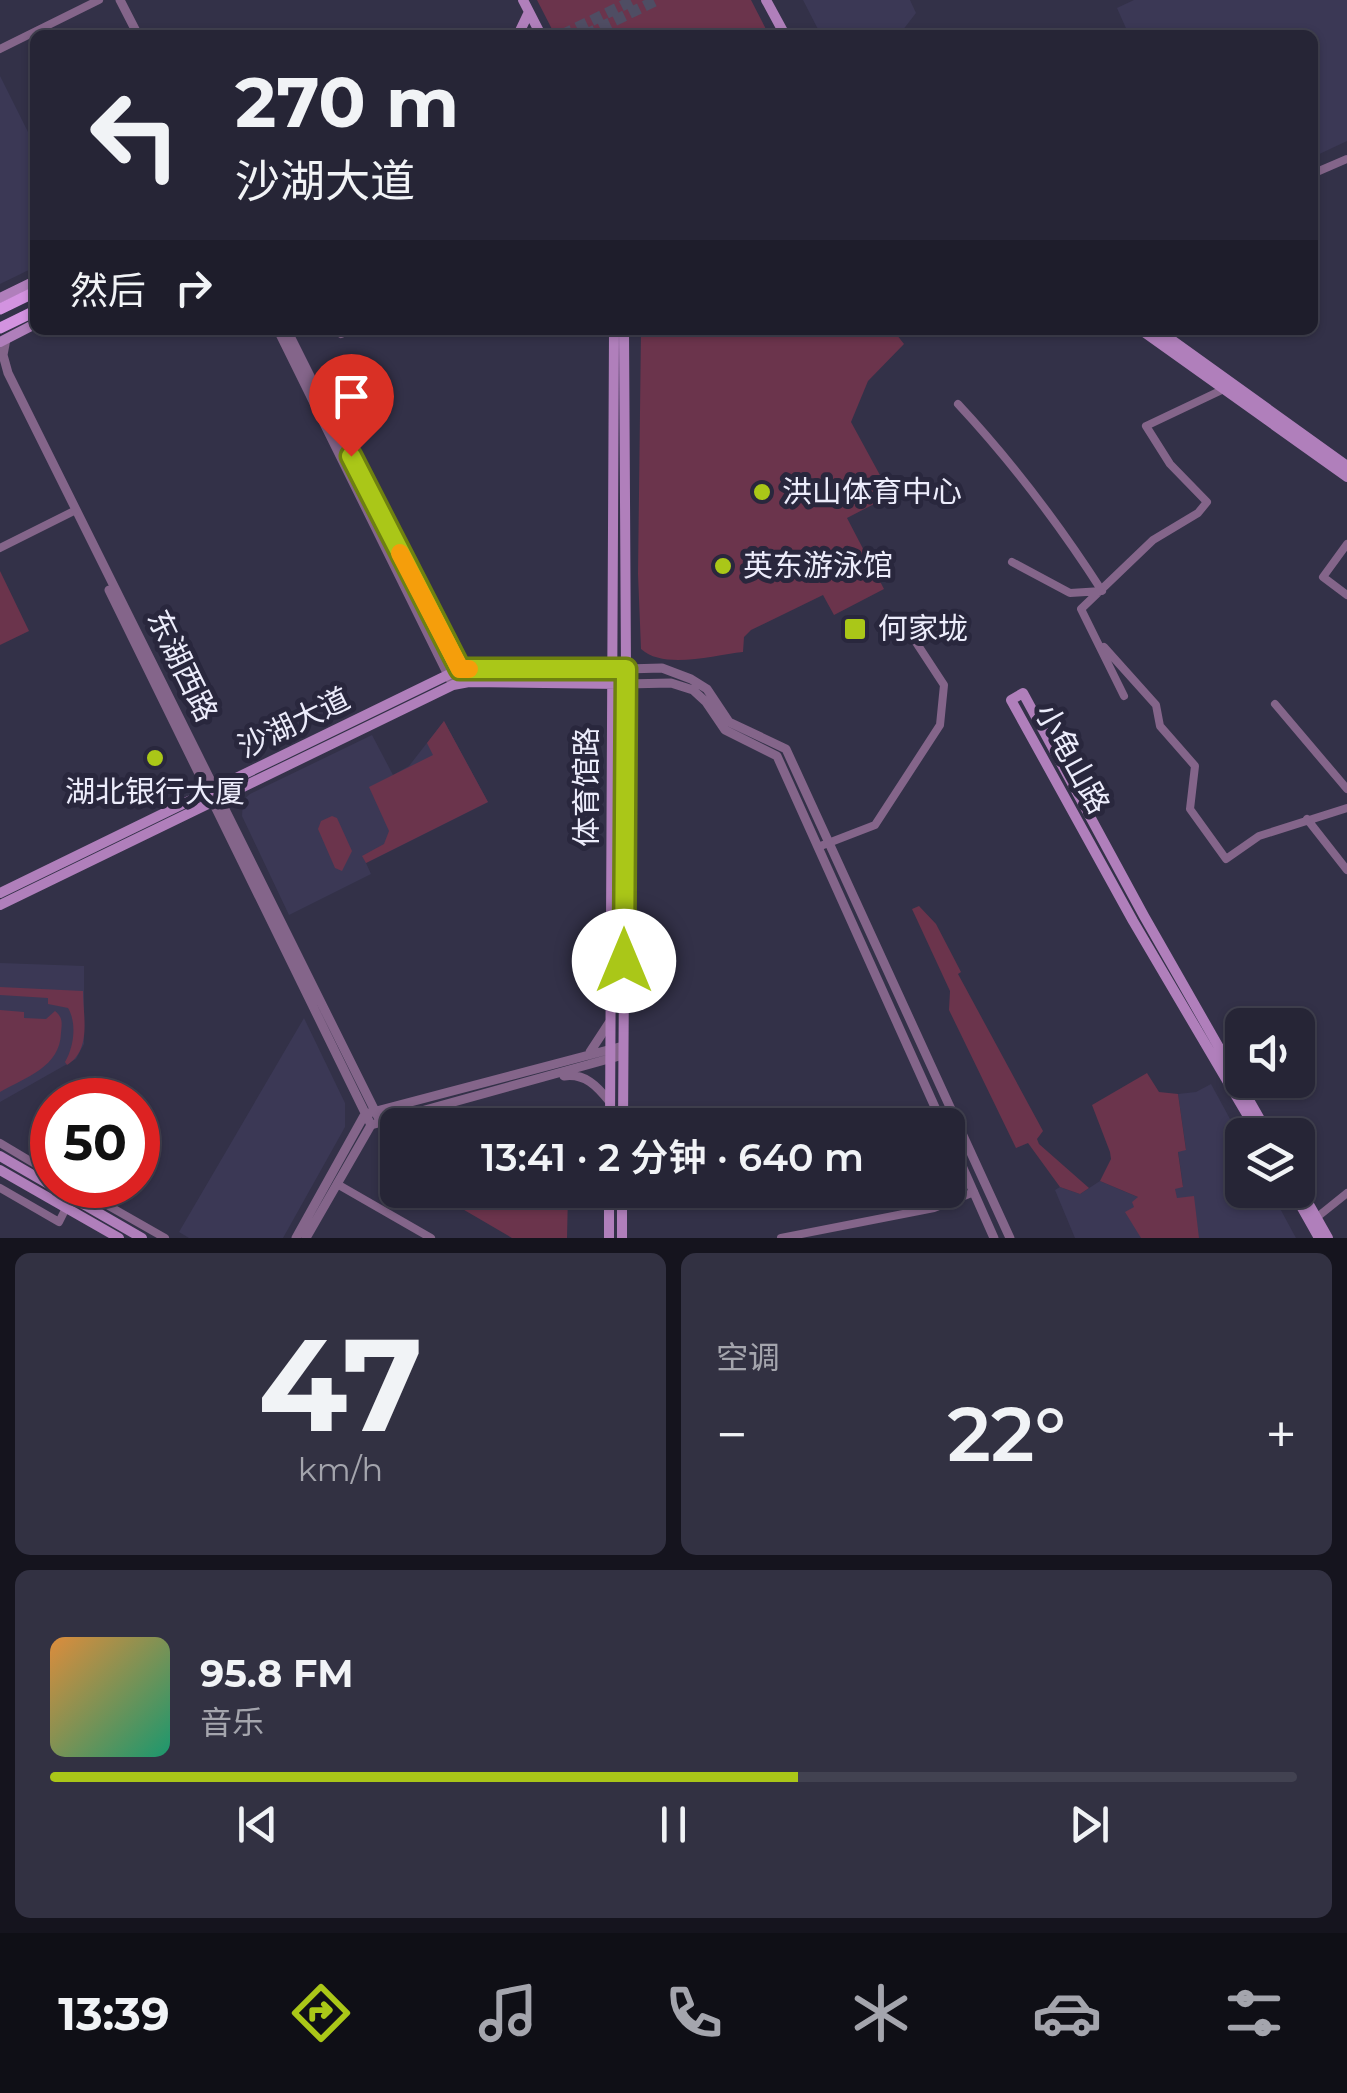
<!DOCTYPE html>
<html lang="zh">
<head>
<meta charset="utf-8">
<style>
	:root { --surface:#262536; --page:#323142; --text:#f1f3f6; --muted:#a4a5ad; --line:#424251; --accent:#aac718 }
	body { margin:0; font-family:Montserrat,"Noto Sans SC",sans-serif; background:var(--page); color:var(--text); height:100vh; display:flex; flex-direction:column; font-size:38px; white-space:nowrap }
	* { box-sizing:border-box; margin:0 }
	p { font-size:32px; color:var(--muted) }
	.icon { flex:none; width:55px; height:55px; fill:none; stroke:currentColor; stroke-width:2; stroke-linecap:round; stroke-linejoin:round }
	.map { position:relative; height:1238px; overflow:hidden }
	.side { display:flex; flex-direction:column; gap:15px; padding:15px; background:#15141e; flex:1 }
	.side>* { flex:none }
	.guide { position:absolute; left:30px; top:30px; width:1288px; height:305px; border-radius:15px; box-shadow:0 2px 8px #0004,0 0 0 2px var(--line); background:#262536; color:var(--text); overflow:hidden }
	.buttons { position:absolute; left:1225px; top:1008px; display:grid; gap:20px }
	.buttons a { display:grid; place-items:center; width:90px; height:90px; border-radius:15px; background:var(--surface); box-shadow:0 2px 8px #0004,0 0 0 2px var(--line); font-size:50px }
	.speed { position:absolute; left:30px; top:1078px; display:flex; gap:20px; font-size:50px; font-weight:700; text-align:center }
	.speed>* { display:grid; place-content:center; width:130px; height:130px; border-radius:50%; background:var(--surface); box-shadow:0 2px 8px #0004,0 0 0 2px var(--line); line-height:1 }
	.speed .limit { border:15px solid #d22; background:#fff; color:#111 }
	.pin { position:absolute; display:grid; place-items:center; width:85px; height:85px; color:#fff; margin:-102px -42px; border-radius:50% 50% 50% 0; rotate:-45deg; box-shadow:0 0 10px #0007 }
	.pin .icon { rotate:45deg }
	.me { position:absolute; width:110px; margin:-55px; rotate:0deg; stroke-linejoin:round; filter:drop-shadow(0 0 8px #0008) }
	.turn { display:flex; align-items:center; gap:35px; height:210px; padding:0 40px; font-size:45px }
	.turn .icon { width:130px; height:130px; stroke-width:2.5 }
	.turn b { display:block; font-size:70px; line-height:85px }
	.then { display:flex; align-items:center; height:95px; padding:0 40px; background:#0003; gap:20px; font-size:38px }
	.big { font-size:75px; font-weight:600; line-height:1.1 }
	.side .widget { flex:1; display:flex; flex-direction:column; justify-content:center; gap:15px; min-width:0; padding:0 35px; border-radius:15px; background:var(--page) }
	.side .dial { align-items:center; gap:0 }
	.dial b { font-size:130px; line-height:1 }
	.song { display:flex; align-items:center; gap:30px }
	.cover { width:120px; height:120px; border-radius:15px; background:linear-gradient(135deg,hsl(30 70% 55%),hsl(160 70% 35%)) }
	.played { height:10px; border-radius:5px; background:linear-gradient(90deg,var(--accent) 60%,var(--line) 60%) }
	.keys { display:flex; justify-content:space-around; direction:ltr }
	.heat { display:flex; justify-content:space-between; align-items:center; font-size:55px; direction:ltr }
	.side .tiles { flex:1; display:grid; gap:15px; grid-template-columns:1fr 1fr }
	.widget:last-child { grid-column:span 2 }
	.trip { position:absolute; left:380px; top:1108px; width:585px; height:100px; border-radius:15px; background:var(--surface); box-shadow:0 2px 8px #0004,0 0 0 2px var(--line); font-weight:600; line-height:100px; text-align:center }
	.tab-bar { display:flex; height:160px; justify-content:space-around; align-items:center; background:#0f0f16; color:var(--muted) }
	.tab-bar .icon { width:70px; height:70px }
	.tab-bar .on { color:var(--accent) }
	.tab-bar b { font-size:45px; color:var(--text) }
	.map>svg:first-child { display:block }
	.built { fill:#3b3855 }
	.green { fill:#6b344c }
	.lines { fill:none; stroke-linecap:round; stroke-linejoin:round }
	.primary-tunnel { stroke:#4f4d63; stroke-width:11; stroke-dasharray:11 5.5; stroke-linecap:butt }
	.minor { stroke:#84658a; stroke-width:8 }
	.tertiary { stroke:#84658a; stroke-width:9 }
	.secondary { stroke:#b07fbb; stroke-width:10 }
	.primary { stroke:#d393e0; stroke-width:11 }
	.route-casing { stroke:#6e8110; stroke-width:25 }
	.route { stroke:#aac718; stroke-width:18 }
	.slow { stroke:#f59e0b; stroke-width:18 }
	.poi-dot { fill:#aac718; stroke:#29273d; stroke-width:4 }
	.labels { text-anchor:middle; stroke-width:10; stroke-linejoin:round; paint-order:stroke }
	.poi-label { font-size:30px; fill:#ececfb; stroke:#29273d; text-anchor:start }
	.street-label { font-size:30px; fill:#ececfb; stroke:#29273d }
</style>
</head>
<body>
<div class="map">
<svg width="1347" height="1238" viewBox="0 0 1347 1238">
	<rect width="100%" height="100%" fill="#333148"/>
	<path class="built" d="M803,0H910L916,13L899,35H821Z
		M1134,0H1347V141L1313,157L1312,35H1129L1117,8Z
		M0,76L35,146V267L0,284Z
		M444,721L488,802L366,863L371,874L289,915L242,816L243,800L250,794L372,735L393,775L409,766Z
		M0,963L84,966V1044L76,1059L0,1102Z
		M304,1018L345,1103V1127L283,1238H189L179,1232Z
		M1211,1084L1242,1141V1190H1270L1296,1238H1075L1055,1190L1060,1187L1080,1194L1100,1181L1166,1209L1175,1188L1183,1186L1178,1151L1186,1149L1178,1094L1196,1092Z"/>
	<path class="green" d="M537,0H751L769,35H555Z
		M641,330H893L904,344L868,381L851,422L887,488L876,503L847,518L884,589L834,615L823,595L751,630L744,637L743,652C714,655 664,670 641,649L638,574Z
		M0,571L29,631L0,645Z
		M444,721L488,802L366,863L362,856L384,844L389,831L369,787L433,755L427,743Z
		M332,816L337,818L352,851L342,871L335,868L318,829L321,821Z
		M919,906L936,924L961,972L958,974L1043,1131L1037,1139L1039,1144L1089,1188L1080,1194L1060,1187L1028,1143L1016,1148L949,1010L950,991L912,909Z
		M0,987L83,991C83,1016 92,1050 67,1065L65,1062C74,1047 77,1023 68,1008L48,1004V998L0,995Z
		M0,1010L24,1012V1018L46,1019L55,1011C63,1018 62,1022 61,1033C60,1067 26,1077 0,1092Z
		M1147,1073L1159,1092L1178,1094L1186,1150L1178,1152L1183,1187L1175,1189L1177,1198L1194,1196L1199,1238H1141L1125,1212L1134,1207L1132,1202L1138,1197L1100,1181L1111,1159L1110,1152L1092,1105Z
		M430,1190H561L568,1194L567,1238H512Z"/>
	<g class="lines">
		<path class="primary-tunnel" d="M562,35L634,0
			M585,35L657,0"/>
		<path class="minor" d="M0,49L99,0
			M1312,174L1347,159
			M339,330L341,334L350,330
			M958,404C1012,462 1059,524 1102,591L1070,593L1012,562
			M1347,544L1323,577L1347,595
			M0,548L76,510
			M1104,647L1156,705L1160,726L1195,766L1190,809L1226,859L1259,836L1347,808
			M1124,696L1081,609L1153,540L1198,513L1207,502L1170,464L1146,426L1224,389
			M1275,704L1347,789
			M1307,819L1347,870
			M818,847L875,825L940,725L944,685L906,627
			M0,1143L52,1174
			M337,1184L431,1238
			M72,1185L165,1238
			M0,1188L59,1222L66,1208
			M1316,1218L1347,1193
			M781,1238L934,1208L974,1192"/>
		<path class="tertiary" d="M120,0L138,35
			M278,330L453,685
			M287,330L460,676
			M6,339L3,355L8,373L380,1121
			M109,590L371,1125
			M626,669L662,668L691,679L707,689L729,722L786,749L1010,1238
			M626,684L671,683L693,690L706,702L725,730L777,756L943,1125
			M590,1052L609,1023
			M564,1076C585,1073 597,1086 610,1102
			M948,1134L994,1238
			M296,1238L365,1114L623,1046
			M306,1238L371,1125L623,1055"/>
		<path class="secondary" d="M523,0L541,35
			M766,0L785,35
			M518,35L529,12
			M0,298L35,281
			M1141,330L1347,477
			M1158,330L1347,466
			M0,342L35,324
			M0,893L460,669L615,670
			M0,905L453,685L469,682L618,684
			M610,1125L614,330
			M623,1125L626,669L624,330
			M1259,1135L1133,921L1011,700L1023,693L1144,916L1269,1135
			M0,1156L142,1238
			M0,1170L119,1238
			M1298,1185L1328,1238
			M609,1190V1238
			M1292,1190L1319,1238
			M622,1238V1190"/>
		<path class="primary" d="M0,309L35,292
			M0,328L35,311"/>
	</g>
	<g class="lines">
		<defs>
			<path id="route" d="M351,456L460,669H626L624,961"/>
		</defs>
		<use href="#route" class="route-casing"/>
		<use href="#route" class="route"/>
		<path class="slow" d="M400,553L460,669H469"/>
	</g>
	<g class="poi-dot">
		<circle cx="762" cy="492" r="10"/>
		<circle cx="723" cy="566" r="10"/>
		<rect x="843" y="617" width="24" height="24" rx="5"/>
		<circle cx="155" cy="758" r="10"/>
	</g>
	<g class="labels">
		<g class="poi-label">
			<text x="782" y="502">洪山体育中心</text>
			<text x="743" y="576">英东游泳馆</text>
			<text x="878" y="639">何家垅</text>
			<text x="155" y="802" text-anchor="middle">湖北银行大厦</text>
		</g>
		<g class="street-label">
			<text transform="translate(182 666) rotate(64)" y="10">东湖西路</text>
			<text transform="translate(294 723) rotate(-26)" y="10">沙湖大道</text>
			<text transform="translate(1072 759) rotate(61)" y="10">小龟山路</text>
			<text transform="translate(587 787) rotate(-90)" y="10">体育馆路</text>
		</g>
	</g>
</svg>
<div class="buttons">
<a><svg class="icon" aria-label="sound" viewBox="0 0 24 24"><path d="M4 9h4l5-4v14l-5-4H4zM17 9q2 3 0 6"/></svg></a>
<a><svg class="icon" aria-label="layers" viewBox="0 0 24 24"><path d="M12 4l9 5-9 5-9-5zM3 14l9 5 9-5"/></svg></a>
</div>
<div class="speed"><div class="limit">50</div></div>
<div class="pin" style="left:351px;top:456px;background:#d93025"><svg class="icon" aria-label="arrive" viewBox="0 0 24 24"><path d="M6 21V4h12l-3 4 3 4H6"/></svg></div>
<svg class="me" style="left:624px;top:961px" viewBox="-20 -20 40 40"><circle r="19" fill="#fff"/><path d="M0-13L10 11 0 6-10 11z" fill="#aac718"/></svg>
<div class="trip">13:41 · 2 分钟 · 640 m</div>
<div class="guide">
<div class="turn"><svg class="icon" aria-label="left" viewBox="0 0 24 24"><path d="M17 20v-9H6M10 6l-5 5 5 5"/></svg><div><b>270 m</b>沙湖大道</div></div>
<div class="then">然后<svg class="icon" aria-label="right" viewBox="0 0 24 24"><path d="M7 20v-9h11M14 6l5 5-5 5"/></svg></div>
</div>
</div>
<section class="side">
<div class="tiles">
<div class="widget dial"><b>47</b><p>km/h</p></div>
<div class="widget"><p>空调</p>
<div class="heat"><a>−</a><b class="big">22°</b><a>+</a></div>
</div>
<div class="widget">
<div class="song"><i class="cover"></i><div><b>95.8 FM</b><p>音乐</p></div></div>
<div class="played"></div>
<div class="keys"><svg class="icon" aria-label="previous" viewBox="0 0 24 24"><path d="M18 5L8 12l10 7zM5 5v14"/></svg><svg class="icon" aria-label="pause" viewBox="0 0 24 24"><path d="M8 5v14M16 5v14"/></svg><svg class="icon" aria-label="next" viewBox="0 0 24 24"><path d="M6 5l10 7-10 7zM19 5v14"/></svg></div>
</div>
</div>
</section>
<nav class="tab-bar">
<b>13:39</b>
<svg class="icon on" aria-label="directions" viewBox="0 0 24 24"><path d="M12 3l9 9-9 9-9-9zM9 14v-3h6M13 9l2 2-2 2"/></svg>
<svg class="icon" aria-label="music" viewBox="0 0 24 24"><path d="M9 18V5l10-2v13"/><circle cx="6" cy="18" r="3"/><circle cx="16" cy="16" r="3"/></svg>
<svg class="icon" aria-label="phone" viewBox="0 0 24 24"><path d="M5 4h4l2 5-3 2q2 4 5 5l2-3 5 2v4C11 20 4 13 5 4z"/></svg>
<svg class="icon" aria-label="climate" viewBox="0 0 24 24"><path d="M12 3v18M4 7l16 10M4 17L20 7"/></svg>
<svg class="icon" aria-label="car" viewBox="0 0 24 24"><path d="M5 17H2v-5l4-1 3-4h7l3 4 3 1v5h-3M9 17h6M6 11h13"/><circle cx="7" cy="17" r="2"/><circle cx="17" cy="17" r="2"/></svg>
<svg class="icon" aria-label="filters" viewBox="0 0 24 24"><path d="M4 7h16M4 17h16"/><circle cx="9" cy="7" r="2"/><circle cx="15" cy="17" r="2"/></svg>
</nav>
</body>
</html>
